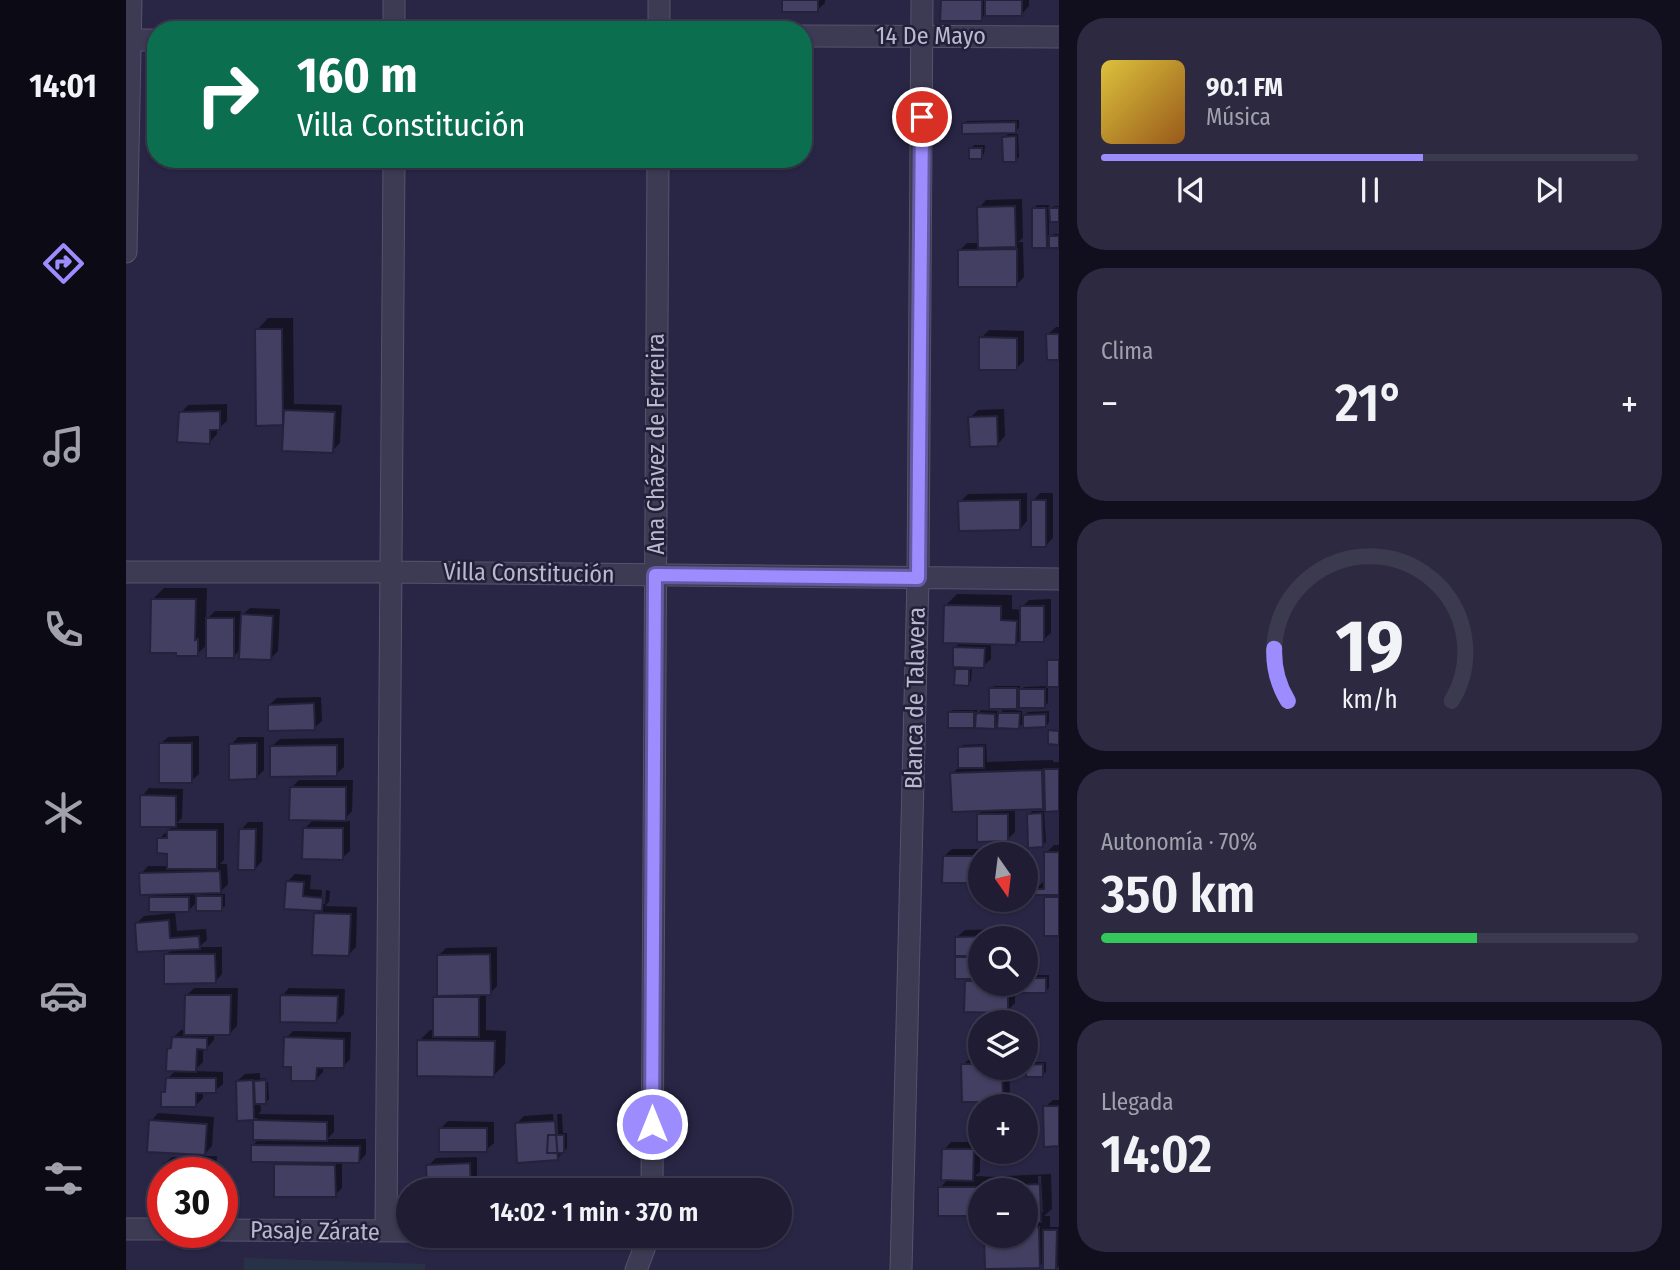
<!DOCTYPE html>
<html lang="es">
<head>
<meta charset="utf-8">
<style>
	:root { --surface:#1f1c34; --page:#2c2940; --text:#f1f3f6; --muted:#a1a1ac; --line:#3c3a4f; --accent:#9c8cfe }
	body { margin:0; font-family:"Fira Sans Condensed",sans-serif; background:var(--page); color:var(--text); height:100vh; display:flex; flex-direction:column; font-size:26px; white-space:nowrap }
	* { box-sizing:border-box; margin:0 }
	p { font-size:23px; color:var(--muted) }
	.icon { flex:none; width:38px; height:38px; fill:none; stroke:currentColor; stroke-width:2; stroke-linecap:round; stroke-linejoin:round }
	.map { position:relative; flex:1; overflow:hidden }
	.drawer { display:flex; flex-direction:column; gap:18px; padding:18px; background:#110f1d; width:621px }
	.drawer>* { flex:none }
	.top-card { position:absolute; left:21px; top:21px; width:665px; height:147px; border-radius:28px; box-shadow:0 2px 5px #0004,0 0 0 2px var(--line); background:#0b6e4f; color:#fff; overflow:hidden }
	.needle { width:46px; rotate:166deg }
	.tools { position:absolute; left:842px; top:842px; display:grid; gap:14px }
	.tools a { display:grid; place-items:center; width:70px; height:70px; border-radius:50%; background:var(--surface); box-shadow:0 2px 5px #0004,0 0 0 2px var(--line); font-size:35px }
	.speed { position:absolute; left:21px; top:1157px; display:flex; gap:14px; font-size:35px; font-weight:700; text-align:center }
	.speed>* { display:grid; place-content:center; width:91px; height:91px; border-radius:50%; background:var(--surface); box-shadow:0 2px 5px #0004,0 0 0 2px var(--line); line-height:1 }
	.speed .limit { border:10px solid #d22; background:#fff; color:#111 }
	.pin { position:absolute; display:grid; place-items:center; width:60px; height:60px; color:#fff; margin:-30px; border:4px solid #fff; border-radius:50%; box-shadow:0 2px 7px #0007 }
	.me { position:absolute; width:77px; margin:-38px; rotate:0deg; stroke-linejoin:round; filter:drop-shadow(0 0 5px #0008) }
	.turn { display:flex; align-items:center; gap:24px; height:147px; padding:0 35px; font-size:32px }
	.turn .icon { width:91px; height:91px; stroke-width:2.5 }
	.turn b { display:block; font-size:49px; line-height:60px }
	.big { font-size:52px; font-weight:600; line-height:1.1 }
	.drawer .tile { flex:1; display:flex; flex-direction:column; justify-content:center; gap:10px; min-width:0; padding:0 24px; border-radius:28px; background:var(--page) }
	.drawer .dial { align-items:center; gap:0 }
	.dial svg { height:182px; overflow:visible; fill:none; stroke:var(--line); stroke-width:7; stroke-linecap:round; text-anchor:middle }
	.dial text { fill:var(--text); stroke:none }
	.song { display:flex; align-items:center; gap:21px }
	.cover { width:84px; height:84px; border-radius:10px; background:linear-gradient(135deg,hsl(50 70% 55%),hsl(30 70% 35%)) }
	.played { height:7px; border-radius:4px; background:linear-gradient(90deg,var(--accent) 60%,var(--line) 60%) }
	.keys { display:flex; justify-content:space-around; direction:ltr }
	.heat { display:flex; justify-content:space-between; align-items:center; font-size:38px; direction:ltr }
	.charge { height:10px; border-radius:5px; background:linear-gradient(90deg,#34c759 70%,var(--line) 0) }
	.trip { position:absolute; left:270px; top:1178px; width:396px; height:70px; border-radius:35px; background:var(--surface); box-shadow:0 2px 5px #0004,0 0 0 2px var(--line); font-weight:600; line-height:70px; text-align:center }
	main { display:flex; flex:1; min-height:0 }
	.tabs { display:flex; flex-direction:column; width:126px; justify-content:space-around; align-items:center; background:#0c0b15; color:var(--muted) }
	.tabs .icon { width:49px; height:49px }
	.tabs .active { color:var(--accent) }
	.tabs b { font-size:32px; color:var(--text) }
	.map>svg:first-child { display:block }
	.green { fill:#283246 }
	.shadow { fill:#0007; fill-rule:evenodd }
	.building { fill:#433f62; stroke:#24213b; stroke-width:2 }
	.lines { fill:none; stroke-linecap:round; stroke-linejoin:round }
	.street-casing { stroke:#56536b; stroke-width:23 }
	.street { stroke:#3d3a54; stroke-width:21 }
	.route-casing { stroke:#655ba5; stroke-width:18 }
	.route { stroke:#9c8cfe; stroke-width:12 }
	.labels { text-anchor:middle; stroke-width:5; stroke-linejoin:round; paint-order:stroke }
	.street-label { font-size:24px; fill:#bbb8cd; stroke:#221f3a }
</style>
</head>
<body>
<main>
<nav class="tabs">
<b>14:01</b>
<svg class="icon active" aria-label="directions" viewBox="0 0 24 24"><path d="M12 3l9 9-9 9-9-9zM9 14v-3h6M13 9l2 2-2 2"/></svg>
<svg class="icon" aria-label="music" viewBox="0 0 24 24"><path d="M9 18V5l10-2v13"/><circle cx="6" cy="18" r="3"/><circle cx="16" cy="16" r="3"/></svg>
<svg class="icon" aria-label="phone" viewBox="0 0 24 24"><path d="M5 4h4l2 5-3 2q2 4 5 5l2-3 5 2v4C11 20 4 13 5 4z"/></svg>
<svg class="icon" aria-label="climate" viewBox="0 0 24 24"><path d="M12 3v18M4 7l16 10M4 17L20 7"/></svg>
<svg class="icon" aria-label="car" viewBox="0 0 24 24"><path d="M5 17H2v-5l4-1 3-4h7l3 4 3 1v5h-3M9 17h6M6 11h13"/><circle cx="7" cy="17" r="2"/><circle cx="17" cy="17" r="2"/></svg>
<svg class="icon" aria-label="filters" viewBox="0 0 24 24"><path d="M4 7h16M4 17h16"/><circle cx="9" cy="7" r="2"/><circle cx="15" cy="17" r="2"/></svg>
</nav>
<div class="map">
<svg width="933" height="1270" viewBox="0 0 933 1270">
	<rect width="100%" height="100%" fill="#292545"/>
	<path class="green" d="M118,1258L299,1264V1270H118Z"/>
	<path class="shadow" d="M658,0H699V3L691,10Z
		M817,0H903V6L896,14H860L855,19Z
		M893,120V128L887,134H892L893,157L889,160L878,138L884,132L838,124L841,121Z
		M848,145H859L858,154L855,157L845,149Z
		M896,199L897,238L892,242H897L898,277L890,285L833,251L841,243H853V208L860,200Z
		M911,205H923V211L928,206H933V220H923V239L928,234H933V246L925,241L920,246L907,209Z
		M142,318H167L168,404L216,405L214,443L206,451L159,424H132L131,330Z
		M930,327H933V358L922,334Z
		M863,330L898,331V361L890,369L855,338Z
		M101,404V421L93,428H91V434L84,442L55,413L62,405Z
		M878,409L879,436L872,444L844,418L852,410Z
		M901,493V521L894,529L834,502L842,494Z
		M914,493H927V538L919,546L907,501Z
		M38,588H81L80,620L89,611H115V616L124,608L154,609L152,651L145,658L115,649L108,656L82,644L71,654L27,599Z
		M831,594L886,595V609L896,610V607L903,600L925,599V633L917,640L896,638L890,644L865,643V659L857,666H846L845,681L842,684L831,670L835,666L829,648L834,642L820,605Z
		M868,686H894V691L898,687L922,686V703L918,706L895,703L887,710L896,711V718L902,712L923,711V722L920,726L899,721L893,727L873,722L868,727L823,726V713L827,710H851V715L855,710L872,711V715L879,708L865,689Z
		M195,697L196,721L188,728L143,705L151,698Z
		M73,736V774L65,781L34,744L42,737Z
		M112,737H138V770L130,778L105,745Z
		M218,738V767L210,774L146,746L154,739Z
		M860,744L861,762L927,760V762H933V810L921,802L916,807L889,808V832L882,839L852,815L858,809L826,774L833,767V748L837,745Z
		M173,780H227L226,811L217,821H224V851L216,858L179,828L188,819L165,788Z
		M23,788L57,789L56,818L51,823H98V860L94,864H101L102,884L92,894H99V906L95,909L72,901L62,911H49L51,931L80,929L81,940L73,947H96V974L89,982L40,955L46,949L11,923L18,916L47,913V911L25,898L30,893L15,874L22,866H43V852L33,839L48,825L16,796ZM70,892H77L70,899Z
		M906,811H918L920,842L917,845L903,815Z
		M122,822H137L136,861L129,869L115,830Z
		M928,845H933V934L920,898L925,893L909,890L917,882H920V853Z
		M826,849H893V854H854V882L818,856Z
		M169,874L185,875L184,889L196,890L195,904H199L200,890L204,891L203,902L199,906L231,907L230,947L222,955L189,914L194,909L160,907L162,881Z
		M883,929V938H854V984H900V975H923V988L920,991H889V1003L881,1011L841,981L845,977H831V937L839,930Z
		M371,947V986L364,993H360V1030L380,1031L379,1064L367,1076L293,1041L304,1030H309V998L312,994V956L320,948Z
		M68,988H112L111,1026L104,1033H88V1040L81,1048H77V1062L68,1071L97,1072V1084L89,1091H77V1098L70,1105L37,1093L41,1088V1079L51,1069L43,1049L47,1045V1038L55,1030H60L61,995Z
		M163,988L219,989L218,1014L211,1021L156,996Z
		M167,1031L225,1032L224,1059L217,1067L197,1066V1072L190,1079L167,1065L160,1038Z
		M854,1057V1068H883L884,1092L876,1100L837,1065L844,1058Z
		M904,1062H920V1072L916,1075L901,1065Z
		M134,1073V1078H142L134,1079V1082H142L143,1099L140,1102H134L135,1111L132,1114L208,1115V1132L201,1139H240V1154L233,1162H216V1188L209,1195L150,1165L154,1161L127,1145L134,1138L129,1121L132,1118L112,1119L111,1081L119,1074Z
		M927,1100H933V1144L919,1107Z
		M32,1113L88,1117L86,1146L77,1156H91L90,1172H38V1164L46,1157L61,1158L66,1153L25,1121Z
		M427,1114L430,1153H433L431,1114H436L437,1133H441V1148L431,1159L391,1123L398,1116Z
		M322,1121L368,1122V1143L360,1150L315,1128Z
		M825,1142H854V1172L849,1176L871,1177V1182L878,1176L925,1174L926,1209L918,1216H924V1227H933V1266L930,1269L919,1261L914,1266L861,1267L860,1236H900V1190H854V1214L814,1188L822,1179L818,1150ZM912,1176H915L917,1212H913Z
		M351,1157V1179L344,1187L302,1166L310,1158Z"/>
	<path class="building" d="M656,0H692V12H656Z
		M815,0H856V21H814Z
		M859,0H896V16H859Z
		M890,122V133L836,134V123Z
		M890,136V162H877L876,137Z
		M843,148H856V159H843Z
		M889,206L890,247L852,248L851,207Z
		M906,208H920L921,248H906Z
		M923,208H933V222H924Z
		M923,236H933V248H923Z
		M891,249V287H832V250Z
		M129,329H156L157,425L130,426Z
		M920,334H933V360H921Z
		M853,337L891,338V370H853Z
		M158,410L209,412L207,453L156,451Z
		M94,411V430H84V444L51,442L53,412Z
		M871,416L872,446L844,447L842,417Z
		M894,500V530L833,531L832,501Z
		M905,500H920V547H905Z
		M25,599H70L69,640L72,639V656H50V653H24Z
		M818,605L875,606V620L891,621L890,645L817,643Z
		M894,606H918V642H894Z
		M115,614L147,616L145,660L113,659Z
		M80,618H108V658H80Z
		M827,647L859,648L858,668L827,667Z
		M921,660H933V687H921Z
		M829,669H843V686L828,685Z
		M863,688H891V709H863Z
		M893,689H919V708H893Z
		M188,703L189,730L142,731V705Z
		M822,712H848V728H822Z
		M850,713L869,714V729L849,728Z
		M872,713H894L893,729L871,728Z
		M920,714V727L897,728V715Z
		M922,730L933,731V745L922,744Z
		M33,743H66V783H33Z
		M131,743V779L103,780V744Z
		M211,745V776L144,777V746Z
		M858,746V768H832V747Z
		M918,769H933V811L919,812Z
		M916,770L917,809L826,812L824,773Z
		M164,787H220V821L163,820Z
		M14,795L50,796V827H14Z
		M916,813L917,847L902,848L901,814Z
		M851,814H882V841L851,842Z
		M177,828H217V860L176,859Z
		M113,829H130L129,870H112Z
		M41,830H91V869H41V854L31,853V838H41Z
		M918,852H933V895H908L907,889H918Z
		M817,856H854V883H816Z
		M94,871L95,893L14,895L13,873Z
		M160,881L178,882L177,896L197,898L196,911L158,909Z
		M70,896H96V911H70Z
		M23,897H63V912H23Z
		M918,897H933V936H918Z
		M188,913L225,914L223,956L186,955Z
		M43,920L44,938L73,936L74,949L11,952L9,923Z
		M876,936V938H854V956H829V937Z
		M38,954H89L90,983L38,984Z
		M364,954L365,995L311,996V955Z
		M829,957H854V979H829Z
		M900,978H920V993H884L885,984H900Z
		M839,981H854V984H882V1013L838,1012Z
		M59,995H105L104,1035H58Z
		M154,995L212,996L211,1023L154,1022Z
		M307,997H353V1037H307Z
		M46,1037L81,1038V1050L71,1049L70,1072L40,1071L41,1049L45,1048Z
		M158,1037L218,1039V1068H191L190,1081H165V1067H157Z
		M291,1040L369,1041L368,1077L291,1076Z
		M835,1064H854V1068H876L877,1102H836Z
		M917,1064V1077H900V1065Z
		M40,1078H90V1093H70V1107H35V1092H39Z
		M127,1080L128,1120L111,1121L110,1081Z
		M140,1080V1104H129L128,1081Z
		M917,1106H933V1146L918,1147Z
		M23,1120L81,1124L79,1155L21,1152Z
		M127,1120L201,1122V1141L127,1140Z
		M429,1121L432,1160L391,1163L389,1123Z
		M313,1128H361V1152H313Z
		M422,1135H438V1153H421Z
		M125,1145L234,1146L233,1163L125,1162Z
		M816,1149H848L847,1181L815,1180Z
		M55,1162L85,1163L84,1172H37V1190H35L37,1163L54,1164Z
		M344,1163L345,1189L301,1190L300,1165Z
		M148,1164L209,1165L210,1197H148Z
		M914,1184L915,1222H900V1190H865L864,1186Z
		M812,1187H860V1190H854V1216H812Z
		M900,1227H913L914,1268L859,1269L858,1236H900Z
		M917,1230H931L930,1270H917Z"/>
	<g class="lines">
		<defs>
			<path id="street" d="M268,30V0
				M533,30V0
				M677,36L933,37
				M0,40H30
				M0,252L5,0
				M0,572H266L933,579
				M526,1190L532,159
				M0,1229H37
				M96,1230L282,1231
				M260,1231L268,159
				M510,1270L523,1236
				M775,1270L792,578L796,0"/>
		</defs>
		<use href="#street" class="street-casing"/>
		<use href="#street" class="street"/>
	</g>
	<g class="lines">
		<defs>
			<path id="route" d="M526,1124L529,575L792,578L796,117"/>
		</defs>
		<use href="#route" class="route-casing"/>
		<use href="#route" class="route"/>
	</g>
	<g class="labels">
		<g class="street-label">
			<text x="805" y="44">14 De Mayo</text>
			<text transform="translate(530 444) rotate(-90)" y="8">Ana Chávez de Ferreira</text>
			<text transform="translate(403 573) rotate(1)" y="8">Villa Constitución</text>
			<text transform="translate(789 698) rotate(-89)" y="8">Blanca de Talavera</text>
			<text transform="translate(189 1231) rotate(1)" y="8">Pasaje Zárate</text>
		</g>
	</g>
</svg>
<div class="tools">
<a><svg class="needle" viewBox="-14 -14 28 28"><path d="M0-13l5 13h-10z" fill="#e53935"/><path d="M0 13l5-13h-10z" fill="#a1a1ac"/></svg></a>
<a><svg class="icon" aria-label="search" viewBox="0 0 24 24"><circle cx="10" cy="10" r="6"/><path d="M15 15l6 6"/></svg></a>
<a><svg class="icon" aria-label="layers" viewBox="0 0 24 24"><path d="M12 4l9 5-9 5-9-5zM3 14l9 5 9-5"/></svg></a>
<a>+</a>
<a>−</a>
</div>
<div class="speed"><div class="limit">30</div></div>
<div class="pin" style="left:796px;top:117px;background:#d93025"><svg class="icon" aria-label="arrive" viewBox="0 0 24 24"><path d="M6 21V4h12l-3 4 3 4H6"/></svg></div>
<svg class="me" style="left:526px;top:1124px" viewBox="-20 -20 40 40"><circle r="17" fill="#9c8cfe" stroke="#fff" stroke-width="3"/><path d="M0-11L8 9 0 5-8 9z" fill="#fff"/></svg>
<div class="trip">14:02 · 1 min · 370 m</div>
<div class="top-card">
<div class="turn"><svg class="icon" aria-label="right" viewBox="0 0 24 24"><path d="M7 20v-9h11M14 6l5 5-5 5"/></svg><div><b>160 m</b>Villa Constitución</div></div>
</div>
</div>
<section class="drawer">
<div class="tile">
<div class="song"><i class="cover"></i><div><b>90.1 FM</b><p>Música</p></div></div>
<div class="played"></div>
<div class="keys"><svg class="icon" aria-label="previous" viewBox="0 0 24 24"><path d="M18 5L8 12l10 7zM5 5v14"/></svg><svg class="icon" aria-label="pause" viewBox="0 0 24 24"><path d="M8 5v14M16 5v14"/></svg><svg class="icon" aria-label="next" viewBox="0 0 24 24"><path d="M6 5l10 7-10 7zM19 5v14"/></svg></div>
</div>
<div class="tile"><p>Clima</p>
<div class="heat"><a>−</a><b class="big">21°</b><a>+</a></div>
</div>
<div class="tile dial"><svg viewBox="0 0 100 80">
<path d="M14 69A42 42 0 1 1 86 69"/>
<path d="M14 69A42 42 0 0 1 8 46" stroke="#9c8cfe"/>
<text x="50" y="56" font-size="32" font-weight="700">19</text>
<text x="50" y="72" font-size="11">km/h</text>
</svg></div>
<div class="tile"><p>Autonomía · 70%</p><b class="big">350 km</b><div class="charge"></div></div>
<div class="tile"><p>Llegada</p><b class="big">14:02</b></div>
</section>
</main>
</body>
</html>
